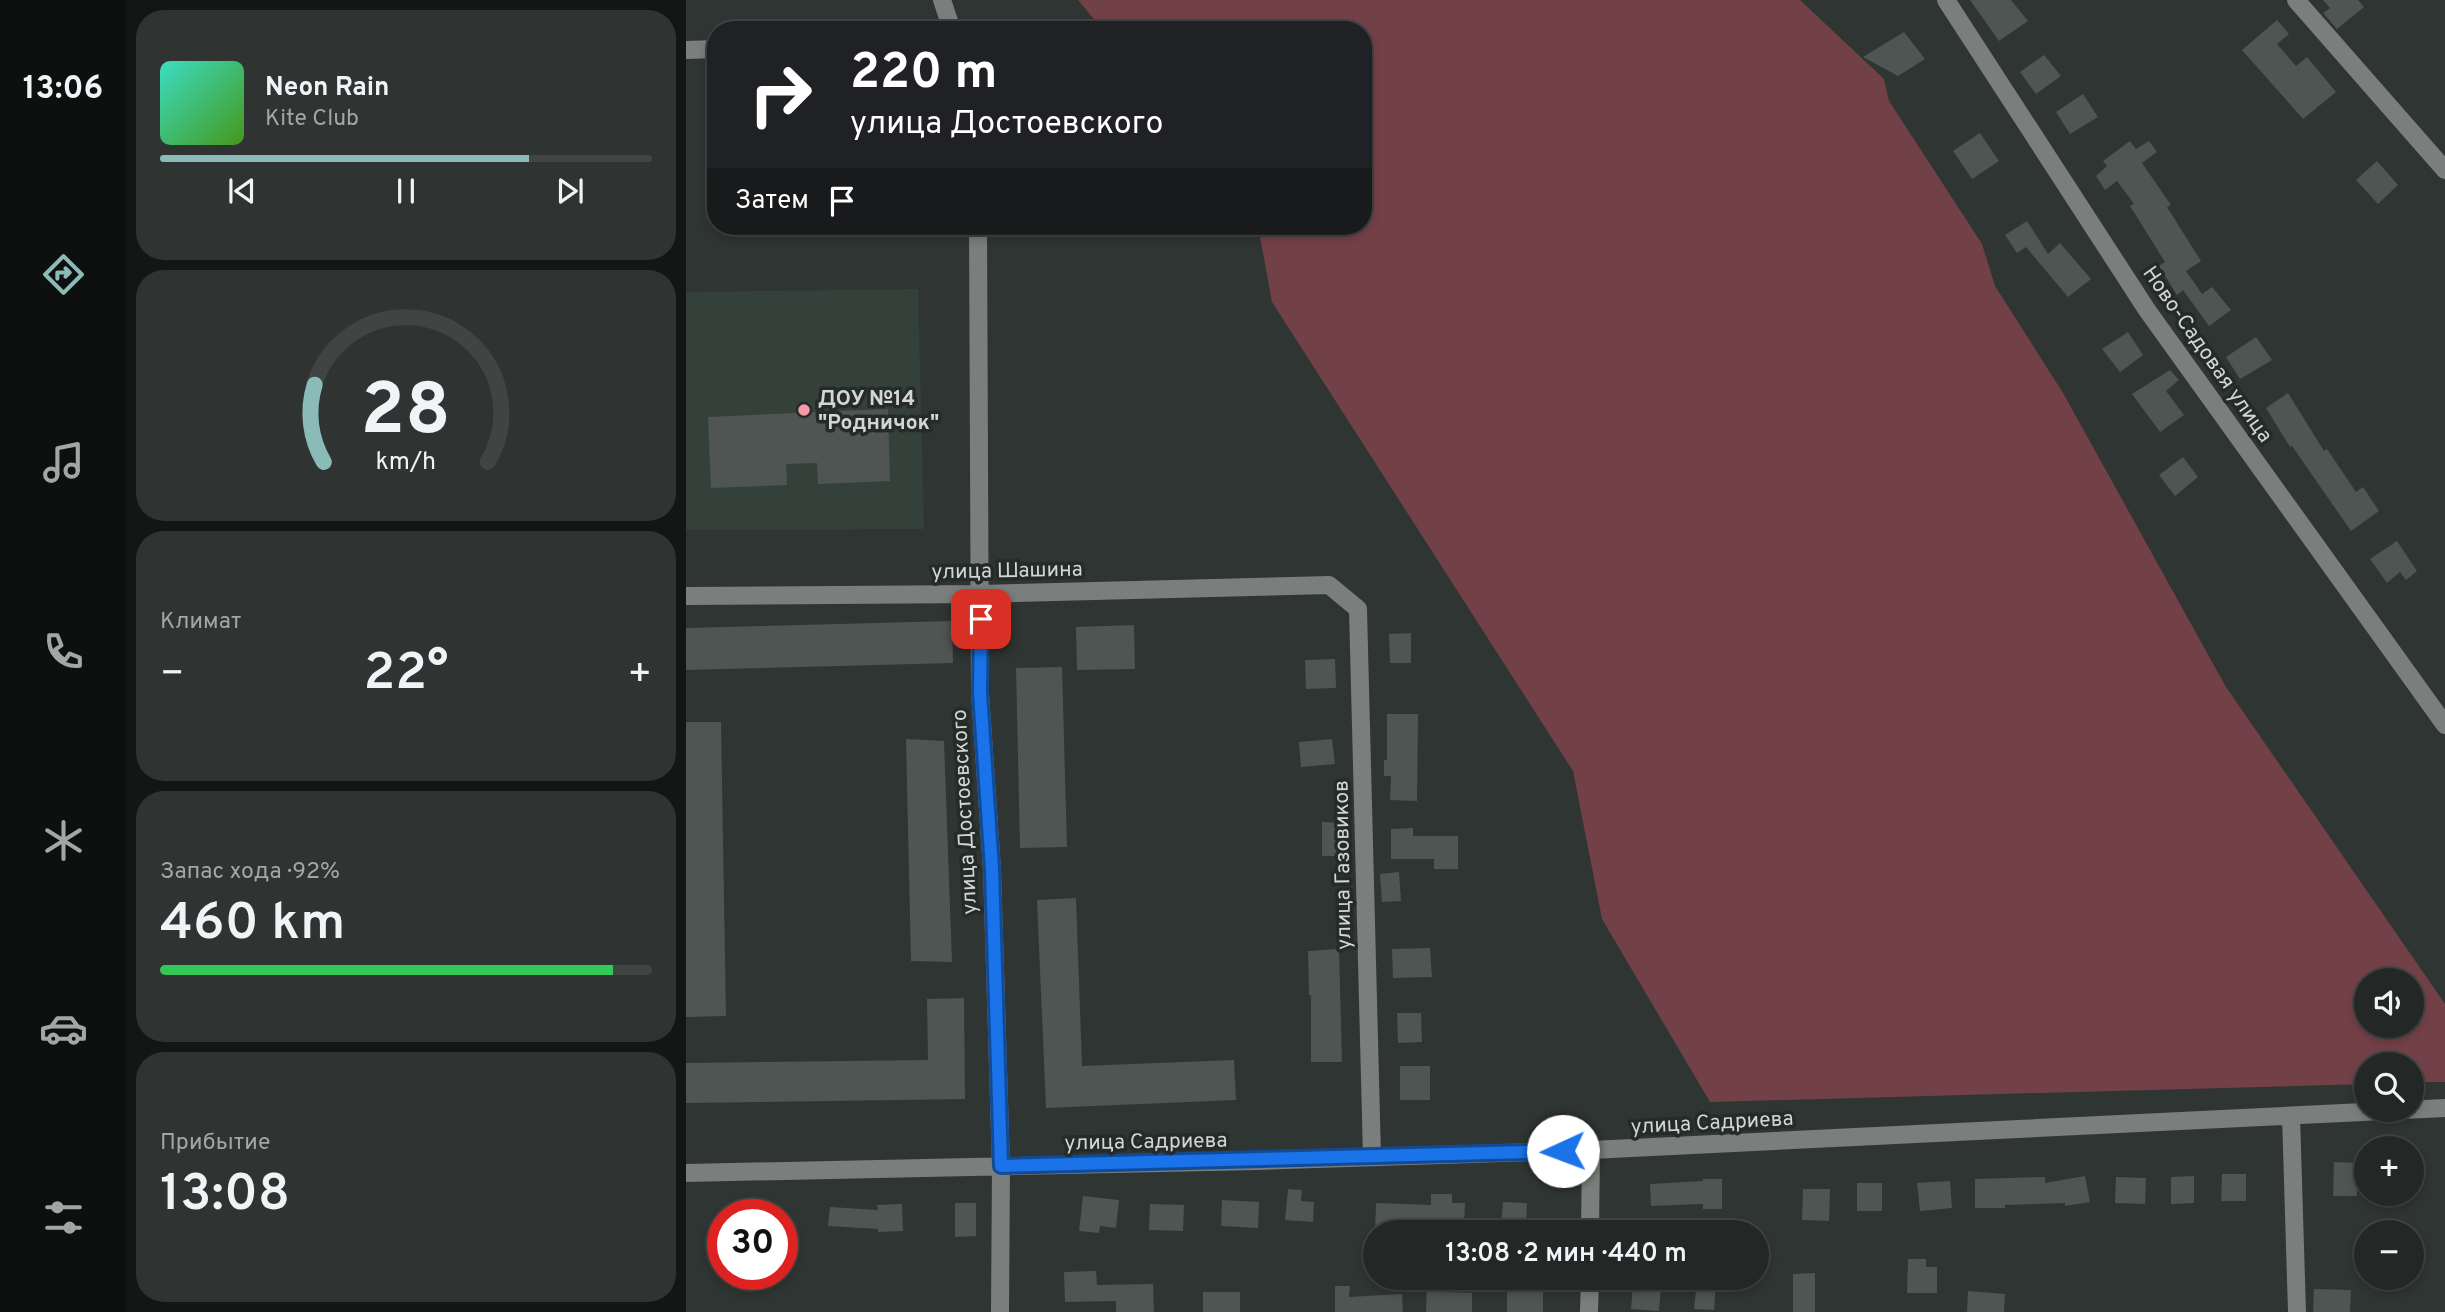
<!DOCTYPE html>
<html lang="ru">
<head>
<meta charset="utf-8">
<style>
	:root { --surface:#232826; --page:#2f3432; --text:#f1f3f6; --muted:#a3a6a7; --line:#404443; --accent:#8bbbb9 }
	body { margin:0; font-family:Overpass,sans-serif; background:var(--page); color:var(--text); height:100vh; display:flex; flex-direction:column; font-size:26px; white-space:nowrap }
	* { box-sizing:border-box; margin:0 }
	p { font-size:23px; color:var(--muted) }
	.icon { flex:none; width:38px; height:38px; fill:none; stroke:currentColor; stroke-width:2; stroke-linecap:round; stroke-linejoin:round }
	.map { position:relative; flex:1; overflow:hidden }
	.details { display:flex; flex-direction:column; gap:10px; padding:10px; background:#131615; width:560px }
	.details>* { flex:none }
	.banner { position:absolute; left:21px; top:21px; width:665px; height:214px; border-radius:28px; box-shadow:0 4px 10px #0003,0 0 0 2px var(--line); background:#202124; color:#fff; overflow:hidden }
	.tools { position:absolute; left:1668px; top:968px; display:grid; gap:14px }
	.tools a { display:grid; place-items:center; width:70px; height:70px; border-radius:50%; background:var(--surface); box-shadow:0 4px 10px #0003,0 0 0 2px var(--line); font-size:35px }
	.speed { position:absolute; left:21px; top:1199px; display:flex; gap:14px; font-size:35px; font-weight:700; text-align:center }
	.speed>* { display:grid; place-content:center; width:91px; height:91px; border-radius:50%; background:var(--surface); box-shadow:0 4px 10px #0003,0 0 0 2px var(--line); line-height:1 }
	.speed .limit { border:10px solid #d22; background:#fff; color:#111 }
	.pin { position:absolute; display:grid; place-items:center; width:60px; height:60px; color:#fff; margin:-30px; border-radius:14px; box-shadow:0 4px 10px #0006 }
	.me { position:absolute; width:77px; margin:-38px; rotate:268deg; stroke-linejoin:round; filter:drop-shadow(0 0 5px #0008) }
	.turn { display:flex; align-items:center; gap:24px; height:147px; padding:0 28px; font-size:32px }
	.turn .icon { width:91px; height:91px; stroke-width:2.5 }
	.turn b { display:block; font-size:49px; line-height:60px }
	.then { display:flex; align-items:center; height:66px; padding:0 28px; background:#0003; gap:14px; font-size:26px }
	.big { font-size:52px; font-weight:600; line-height:1.1 }
	.details .card { flex:1; display:flex; flex-direction:column; justify-content:center; gap:10px; min-width:0; padding:0 24px; border-radius:28px; background:var(--page) }
	.details .dial { align-items:center; gap:0 }
	.dial svg { height:182px; overflow:visible; fill:none; stroke:var(--line); stroke-width:7; stroke-linecap:round; text-anchor:middle }
	.dial text { fill:var(--text); stroke:none }
	.song { display:flex; align-items:center; gap:21px }
	.cover { width:84px; height:84px; border-radius:10px; background:linear-gradient(135deg,hsl(170 70% 55%),hsl(100 70% 35%)) }
	.played { height:7px; border-radius:4px; background:linear-gradient(90deg,var(--accent) 75%,var(--line) 75%) }
	.keys { display:flex; justify-content:space-around; direction:ltr }
	.heat { display:flex; justify-content:space-between; align-items:center; font-size:38px; direction:ltr }
	.charge { height:10px; border-radius:5px; background:linear-gradient(90deg,#34c759 92%,var(--line) 0) }
	.trip { position:absolute; left:677px; top:1220px; width:406px; height:70px; border-radius:35px; background:var(--surface); box-shadow:0 4px 10px #0003,0 0 0 2px var(--line); font-weight:600; line-height:70px; text-align:center }
	main { display:flex; flex:1; min-height:0 }
	.tabs { display:flex; flex-direction:column; width:126px; justify-content:space-around; align-items:center; background:#0e100f; color:var(--muted) }
	.tabs .icon { width:49px; height:49px }
	.tabs .selected { color:var(--accent) }
	.tabs b { font-size:32px; color:var(--text) }
	.map>svg:first-child { display:block }
	.built { fill:#34413b }
	.green { fill:#724147; fill-rule:evenodd }
	.building { fill:#4f5552 }
	.lines { fill:none; stroke-linecap:round; stroke-linejoin:round }
	.minor { stroke:#7b7e7d; stroke-width:18 }
	.route-casing { stroke:#114b97; stroke-width:18 }
	.route { stroke:#1a73e8; stroke-width:12 }
	.poi-dot { fill:#f49aa4; stroke:#252b28; stroke-width:2.5 }
	.labels { text-anchor:middle; stroke-width:7; stroke-linejoin:round; paint-order:stroke }
	.street-label { font-size:21px; fill:#d2d6d4; stroke:#252b28 }
	.poi-label { font-size:21px; font-weight:bold; fill:#d2d6d4; stroke:#252b28; text-anchor:start }
</style>
</head>
<body>
<main>
<nav class="tabs">
<b>13:06</b>
<svg class="icon selected" aria-label="directions" viewBox="0 0 24 24"><path d="M12 3l9 9-9 9-9-9zM9 14v-3h6M13 9l2 2-2 2"/></svg>
<svg class="icon" aria-label="music" viewBox="0 0 24 24"><path d="M9 18V5l10-2v13"/><circle cx="6" cy="18" r="3"/><circle cx="16" cy="16" r="3"/></svg>
<svg class="icon" aria-label="phone" viewBox="0 0 24 24"><path d="M5 4h4l2 5-3 2q2 4 5 5l2-3 5 2v4C11 20 4 13 5 4z"/></svg>
<svg class="icon" aria-label="climate" viewBox="0 0 24 24"><path d="M12 3v18M4 7l16 10M4 17L20 7"/></svg>
<svg class="icon" aria-label="car" viewBox="0 0 24 24"><path d="M5 17H2v-5l4-1 3-4h7l3 4 3 1v5h-3M9 17h6M6 11h13"/><circle cx="7" cy="17" r="2"/><circle cx="17" cy="17" r="2"/></svg>
<svg class="icon" aria-label="filters" viewBox="0 0 24 24"><path d="M4 7h16M4 17h16"/><circle cx="9" cy="7" r="2"/><circle cx="15" cy="17" r="2"/></svg>
</nav>
<section class="details">
<div class="card">
<div class="song"><i class="cover"></i><div><b>Neon Rain</b><p>Kite Club</p></div></div>
<div class="played"></div>
<div class="keys"><svg class="icon" aria-label="previous" viewBox="0 0 24 24"><path d="M18 5L8 12l10 7zM5 5v14"/></svg><svg class="icon" aria-label="pause" viewBox="0 0 24 24"><path d="M8 5v14M16 5v14"/></svg><svg class="icon" aria-label="next" viewBox="0 0 24 24"><path d="M6 5l10 7-10 7zM19 5v14"/></svg></div>
</div>
<div class="card dial"><svg viewBox="0 0 100 80">
<path d="M14 69A42 42 0 1 1 86 69"/>
<path d="M14 69A42 42 0 0 1 10 35" stroke="#8bbbb9"/>
<text x="50" y="56" font-size="32" font-weight="700">28</text>
<text x="50" y="72" font-size="11">km/h</text>
</svg></div>
<div class="card"><p>Климат</p>
<div class="heat"><a>−</a><b class="big">22°</b><a>+</a></div>
</div>
<div class="card"><p>Запас хода · 92%</p><b class="big">460 km</b><div class="charge"></div></div>
<div class="card"><p>Прибытие</p><b class="big">13:08</b></div>
</section>
<div class="map">
<svg width="1759" height="1312" viewBox="0 0 1759 1312">
	<rect width="100%" height="100%" fill="#2f3532"/>
	<path class="built" d="M232,289L238,529L0,530V292Z"/>
	<path class="green" d="M392,0H1114L1198,79L1203,101L1296,244L1309,286L1377,393L1540,687L1759,1004V1082H1726V1064H1680V1084L1024,1102L916,919L887,771L586,302L572,226H677V30H417ZM1680,980H1726V1026H1680Z"/>
	<path class="building" d="M1284,0H1325L1342,21L1313,41Z
		M1637,0H1672L1678,7L1651,29L1637,13L1644,8Z
		M1591,20L1603,34L1591,44L1610,66L1621,57L1650,92L1617,119L1556,50Z
		M1218,32L1239,59L1212,76L1177,57Z
		M1358,55L1375,76L1350,94L1334,72Z
		M1397,94L1412,117L1384,134L1370,112Z
		M1294,133L1313,161L1286,179L1267,151Z
		M1444,141L1450,149L1463,141L1471,152L1456,163L1485,205L1481,207L1515,261L1500,271L1516,294L1526,287L1545,310L1523,326L1497,290L1491,295L1473,266L1479,262L1444,206L1448,204L1431,181L1419,190L1410,176L1421,166L1417,161Z
		M1691,161L1712,185L1692,204L1670,180Z
		M1341,221L1362,254L1374,243L1405,279L1382,297L1340,247L1331,253L1319,235Z
		M1442,332L1457,355L1434,372L1416,349Z
		M1570,337L1586,360L1554,379L1540,357Z
		M1484,370L1493,380L1480,391L1498,415L1474,432L1446,394Z
		M1602,393L1638,451L1641,449L1670,492L1677,487L1693,511L1665,531L1606,446L1604,447L1580,408Z
		M202,409L204,481L132,484L131,463L100,464L101,485L25,488L22,417Z
		M1497,457L1512,477L1489,496L1473,475Z
		M1711,541L1731,571L1720,580L1714,572L1701,583L1684,559Z
		M266,621L267,663L0,670V628Z
		M448,625L449,669L391,670L390,627Z
		M725,633V663H704L703,634Z
		M649,659L650,688L620,689L619,660Z
		M376,667L381,847L334,848L330,668Z
		M701,714H732L731,801L704,800L705,776H698V760H701Z
		M0,722H35L40,1016L0,1017Z
		M220,739L258,741L266,962L225,961Z
		M646,739L649,764L615,767L613,742Z
		M636,822L659,823L658,856H636Z
		M727,828V836H772V869H748V859H705V829Z
		M713,872L715,901L696,902L694,874Z
		M390,898L396,1066L548,1060L550,1100L360,1108L351,900Z
		M744,948L746,977L707,978L706,949Z
		M653,949L656,1062H625V995H623L622,951Z
		M278,998L279,1099L0,1103V1063L242,1060L241,999Z
		M711,1013H735L736,1042L712,1043Z
		M714,1066H744V1100H714Z
		M1648,1162L1672,1163L1671,1196H1647Z
		M1536,1174H1560V1201H1535Z
		M1399,1176L1404,1202L1379,1206V1203L1319,1205V1208H1289V1179L1359,1177V1183Z
		M1508,1176V1203L1485,1204V1177Z
		M1430,1177L1460,1178L1459,1204L1429,1203Z
		M1017,1179H1036V1209H1017V1204L965,1206L964,1184L1017,1181Z
		M1264,1181L1266,1208L1234,1211L1231,1183Z
		M1171,1183H1196V1211H1171Z
		M602,1189L616,1190L615,1201L628,1202L627,1222L599,1220Z
		M1117,1189H1144L1143,1221L1116,1220Z
		M745,1194H766V1203H779L778,1224L722,1223V1232H689L690,1203L745,1205Z
		M397,1196L433,1200L430,1228L414,1226L413,1233L393,1231Z
		M536,1200L573,1202L572,1228L535,1226Z
		M817,1202L841,1203L840,1228L815,1227Z
		M269,1203H290V1236L269,1237Z
		M216,1204L217,1231L192,1232V1229L142,1226L144,1207L192,1210L191,1205Z
		M464,1204L498,1205L497,1231L463,1230Z
		M1222,1259H1240V1267H1251V1293H1221Z
		M410,1271L411,1285L467,1284L468,1312H430V1301L379,1302L378,1272Z
		M1129,1273V1312H1107V1274Z
		M1011,1282L1030,1284L1028,1310L1008,1309Z
		M741,1283H757V1292L786,1293V1312H740Z
		M947,1283L975,1285L973,1311L945,1309Z
		M649,1286H664L663,1297L716,1294L717,1312H649Z
		M821,1287L857,1288V1312H821Z
		M1628,1289L1665,1290L1664,1312H1627Z
		M1282,1291L1319,1294L1318,1312H1281Z
		M517,1292H554V1312H517Z"/>
	<g class="lines">
		<path class="minor" d="M256,0L266,30
			M1260,0L1461,310L1759,725
			M1610,0L1759,170
			M0,50L30,49
			M292,226L294,693L306,869L315,1166L314,1312
			M0,596L295,594L643,585L672,609L686,1157
			M1605,1116L1611,1312
			M0,1173L570,1161L905,1150L1759,1108
			M904,1232L905,1150
			M903,1312L904,1278"/>
	</g>
	<g class="lines">
		<defs>
			<path id="route" d="M295,619L294,693L306,869L315,1166L877,1151"/>
		</defs>
		<use href="#route" class="route-casing"/>
		<use href="#route" class="route"/>
	</g>
	<circle class="poi-dot" cx="118" cy="410" r="7"/>
	<g class="labels">
		<g class="street-label">
			<text transform="translate(1522 354) rotate(55)" y="7">Ново-Садовая улица</text>
			<text transform="translate(321 570) rotate(-1)" y="7">улица Шашина</text>
			<text transform="translate(278 812) rotate(-93)" y="7">улица Достоевского</text>
			<text transform="translate(656 865) rotate(-91)" y="7">улица Газовиков</text>
			<text transform="translate(1026 1122) rotate(-3)" y="7">улица Садриева</text>
			<text transform="translate(460 1141) rotate(-1)" y="7">улица Садриева</text>
		</g>
		<g class="poi-label">
			<text x="132" y="405">ДОУ №14<tspan x="132" dy="24">"Родничок"</tspan></text>
		</g>
	</g>
</svg>
<div class="tools">
<a><svg class="icon" aria-label="sound" viewBox="0 0 24 24"><path d="M4 9h4l5-4v14l-5-4H4zM17 9q2 3 0 6"/></svg></a>
<a><svg class="icon" aria-label="search" viewBox="0 0 24 24"><circle cx="10" cy="10" r="6"/><path d="M15 15l6 6"/></svg></a>
<a>+</a>
<a>−</a>
</div>
<div class="speed"><div class="limit">30</div></div>
<div class="pin" style="left:295px;top:619px;background:#d93025"><svg class="icon" aria-label="arrive" viewBox="0 0 24 24"><path d="M6 21V4h12l-3 4 3 4H6"/></svg></div>
<svg class="me" style="left:877px;top:1151px" viewBox="-20 -20 40 40"><circle r="19" fill="#fff"/><path d="M0-13L10 11 0 6-10 11z" fill="#1a73e8"/></svg>
<div class="trip">13:08 · 2 мин · 440 m</div>
<div class="banner">
<div class="turn"><svg class="icon" aria-label="right" viewBox="0 0 24 24"><path d="M7 20v-9h11M14 6l5 5-5 5"/></svg><div><b>220 m</b>улица Достоевского</div></div>
<div class="then">Затем<svg class="icon" aria-label="arrive" viewBox="0 0 24 24"><path d="M6 21V4h12l-3 4 3 4H6"/></svg></div>
</div>
</div>
</main>
</body>
</html>
